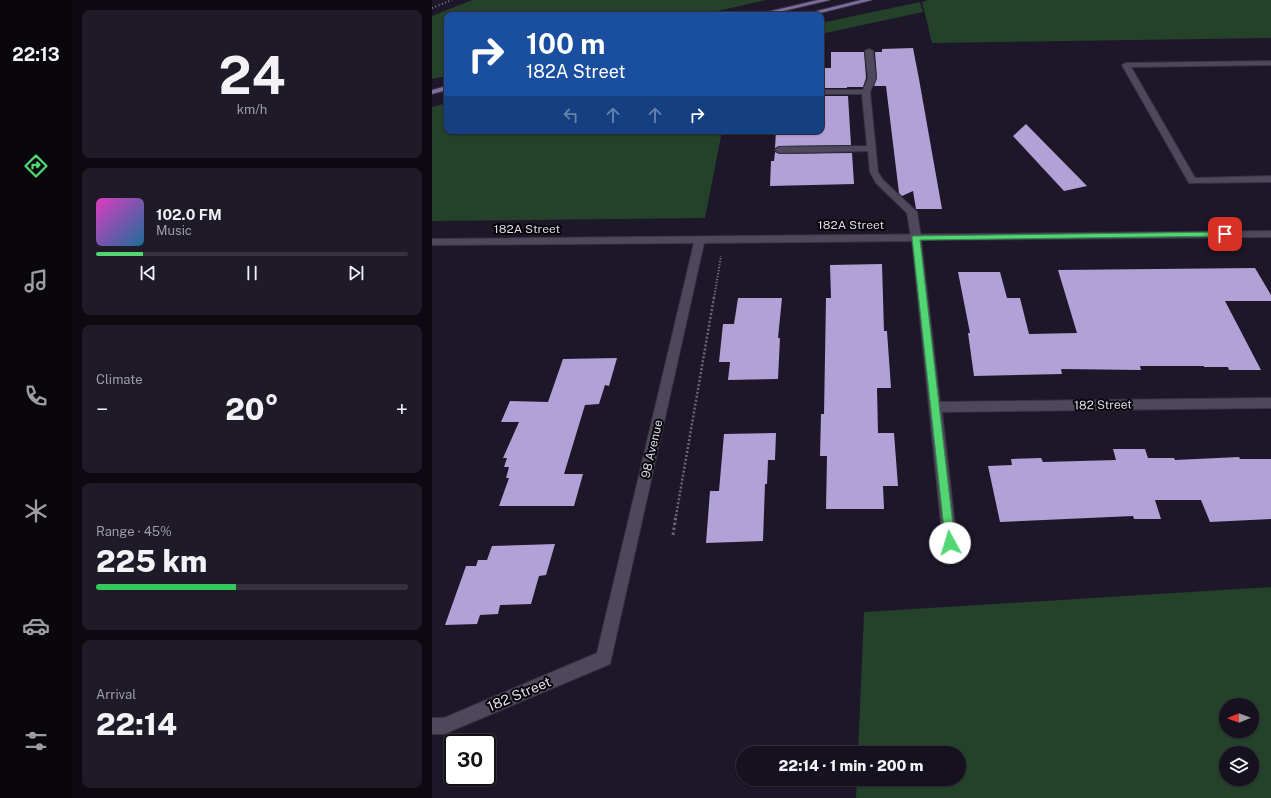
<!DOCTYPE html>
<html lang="en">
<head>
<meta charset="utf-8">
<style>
	:root { --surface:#16111f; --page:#1f1a28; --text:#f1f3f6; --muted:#9e9da4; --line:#35313d; --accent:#52d673 }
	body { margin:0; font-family:"Public Sans",sans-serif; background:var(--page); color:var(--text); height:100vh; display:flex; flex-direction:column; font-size:15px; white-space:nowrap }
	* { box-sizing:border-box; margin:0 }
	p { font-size:13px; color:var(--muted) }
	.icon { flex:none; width:22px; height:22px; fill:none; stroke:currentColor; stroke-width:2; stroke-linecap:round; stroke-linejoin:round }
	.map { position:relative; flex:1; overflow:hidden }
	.sheet { display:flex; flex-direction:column; gap:10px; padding:10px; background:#0c0911; width:360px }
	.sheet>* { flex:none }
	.banner { position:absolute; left:12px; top:12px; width:380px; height:122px; border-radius:8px; box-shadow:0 1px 3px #0004,0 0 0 1px var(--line); background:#1a4fa0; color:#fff; overflow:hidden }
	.needle { width:26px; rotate:269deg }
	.fabs { position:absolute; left:787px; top:698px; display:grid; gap:8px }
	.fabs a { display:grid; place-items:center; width:40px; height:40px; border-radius:50%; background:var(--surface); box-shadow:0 1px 3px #0004,0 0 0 1px var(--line); font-size:20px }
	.speed { position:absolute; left:12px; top:734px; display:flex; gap:8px; font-size:20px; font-weight:700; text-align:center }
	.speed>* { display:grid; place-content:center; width:52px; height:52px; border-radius:50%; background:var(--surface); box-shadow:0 1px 3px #0004,0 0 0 1px var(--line); line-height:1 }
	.speed .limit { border:2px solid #111; border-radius:6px; background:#fff; color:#111 }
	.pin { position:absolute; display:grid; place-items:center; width:34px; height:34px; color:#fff; margin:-17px; border-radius:8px; box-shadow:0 2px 6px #0006 }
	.me { position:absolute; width:44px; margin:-22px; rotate:354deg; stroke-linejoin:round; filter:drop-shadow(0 0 3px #0008) }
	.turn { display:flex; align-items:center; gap:14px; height:84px; padding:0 16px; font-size:18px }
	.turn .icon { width:52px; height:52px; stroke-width:2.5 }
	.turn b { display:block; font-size:28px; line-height:34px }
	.lanes { display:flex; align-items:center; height:38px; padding:0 16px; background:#0003; justify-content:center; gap:20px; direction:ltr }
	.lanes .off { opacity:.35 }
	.big { font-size:30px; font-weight:800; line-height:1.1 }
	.sheet .tile { flex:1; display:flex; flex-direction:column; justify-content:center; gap:6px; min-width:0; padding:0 14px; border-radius:8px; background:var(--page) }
	.sheet .dial { align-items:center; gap:0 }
	.dial b { font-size:52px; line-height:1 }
	.song { display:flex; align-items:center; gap:12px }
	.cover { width:48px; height:48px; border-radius:6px; background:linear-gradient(135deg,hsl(310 70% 55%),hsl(200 70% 35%)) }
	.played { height:4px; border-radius:2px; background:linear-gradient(90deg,var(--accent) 15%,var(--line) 15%) }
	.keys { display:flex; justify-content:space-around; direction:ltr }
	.heat { display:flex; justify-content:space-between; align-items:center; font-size:22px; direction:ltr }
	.charge { height:6px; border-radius:3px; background:linear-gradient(90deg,#34c759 45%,var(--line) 0) }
	.trip { position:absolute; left:304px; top:746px; width:230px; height:40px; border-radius:20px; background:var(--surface); box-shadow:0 1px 3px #0004,0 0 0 1px var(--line); font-weight:800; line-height:40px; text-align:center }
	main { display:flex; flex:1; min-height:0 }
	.dock { display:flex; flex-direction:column; width:72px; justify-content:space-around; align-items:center; background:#09070c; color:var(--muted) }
	.dock .icon { width:28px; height:28px }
	.dock .on { color:var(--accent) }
	.dock b { font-size:18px; color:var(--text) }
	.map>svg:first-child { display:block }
	.green { fill:#244129; fill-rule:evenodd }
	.building { fill:#b1a1d6 }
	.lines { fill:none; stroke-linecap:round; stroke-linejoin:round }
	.service-casing { stroke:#373340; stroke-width:2 }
	.minor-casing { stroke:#373340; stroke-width:2 }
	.primary-casing { stroke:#373340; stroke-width:2 }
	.path-far2 { stroke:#6b6675; stroke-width:2; stroke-dasharray:1.5 1.5; stroke-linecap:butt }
	.path-far1 { stroke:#6b6675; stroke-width:2.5; stroke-dasharray:2 2; stroke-linecap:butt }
	.path { stroke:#6b6675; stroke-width:3; stroke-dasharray:2.5 2.5; stroke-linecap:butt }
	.service { fill:#4e485c; fill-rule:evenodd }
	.minor { fill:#4e485c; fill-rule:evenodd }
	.primary { fill:#7d6d9f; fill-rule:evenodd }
	.rail { stroke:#827e8d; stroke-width:2; stroke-dasharray:1 2.5; stroke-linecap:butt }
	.route { fill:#52d673; stroke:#358b4b }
	.labels { text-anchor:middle; stroke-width:4; stroke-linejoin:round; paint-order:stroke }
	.street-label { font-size:12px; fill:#dedbe7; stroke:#07050b }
	.near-street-label { font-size:14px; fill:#dedbe7; stroke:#07050b }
</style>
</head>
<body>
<main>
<nav class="dock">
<b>22:13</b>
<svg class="icon on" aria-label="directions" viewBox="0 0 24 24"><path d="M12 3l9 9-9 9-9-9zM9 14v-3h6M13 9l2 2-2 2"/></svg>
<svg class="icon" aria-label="music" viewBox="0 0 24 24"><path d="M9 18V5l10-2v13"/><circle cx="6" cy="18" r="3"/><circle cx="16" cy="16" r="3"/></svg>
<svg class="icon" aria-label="phone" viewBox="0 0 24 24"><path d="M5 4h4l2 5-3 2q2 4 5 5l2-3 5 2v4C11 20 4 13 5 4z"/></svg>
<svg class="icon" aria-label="climate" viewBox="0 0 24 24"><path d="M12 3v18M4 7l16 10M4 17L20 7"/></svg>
<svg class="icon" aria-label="car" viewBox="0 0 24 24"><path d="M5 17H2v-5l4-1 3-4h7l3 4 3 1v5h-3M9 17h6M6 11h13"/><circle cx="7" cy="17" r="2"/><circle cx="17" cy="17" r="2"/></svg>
<svg class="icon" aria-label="filters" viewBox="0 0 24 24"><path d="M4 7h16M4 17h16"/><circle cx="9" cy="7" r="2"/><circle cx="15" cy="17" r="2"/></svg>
</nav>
<section class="sheet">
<div class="tile dial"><b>24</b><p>km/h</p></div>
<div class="tile">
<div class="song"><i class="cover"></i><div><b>102.0 FM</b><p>Music</p></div></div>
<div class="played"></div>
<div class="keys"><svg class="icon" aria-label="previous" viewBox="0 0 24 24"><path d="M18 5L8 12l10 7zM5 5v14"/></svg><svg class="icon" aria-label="pause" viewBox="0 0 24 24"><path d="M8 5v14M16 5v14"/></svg><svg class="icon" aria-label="next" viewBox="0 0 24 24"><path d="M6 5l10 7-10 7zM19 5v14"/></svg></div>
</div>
<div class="tile"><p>Climate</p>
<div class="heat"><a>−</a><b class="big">20°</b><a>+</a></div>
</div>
<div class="tile"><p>Range · 45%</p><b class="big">225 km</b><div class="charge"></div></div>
<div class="tile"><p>Arrival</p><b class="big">22:14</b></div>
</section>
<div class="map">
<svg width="839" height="798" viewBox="0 0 839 798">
	<rect width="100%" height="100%" fill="#1d1729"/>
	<path class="green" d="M40,0H334L268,15H15V76L0,79V16Z
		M496,0H839V38L500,43L490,2Z
		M488,2L491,12L389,34V23Z
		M15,103V131H290L273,218L0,221V107Z
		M839,587V798H424L425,779H527V753H426L432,612ZM794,705H820V731H794ZM794,753H820V779H794Z"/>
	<path class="building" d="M481,48L487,79L510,209H484L481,191L470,196L467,193L454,86H442L445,78L443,52H450V49Z
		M399,52H432L434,78L431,87H415V88H389V68H399Z
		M389,96H416L419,145L347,146L343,148L344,131H389Z
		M594,124L655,186L632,191L581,136Z
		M343,152L347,154L420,153L422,184L338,186L339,161H342Z
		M450,264L452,331H455L459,388H445L446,433H462L466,486H451L452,509H394L395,456H388L389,414H392L394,298H399L398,265Z
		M823,268L839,295V301H793L829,370H797L796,367H772V366H708L709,370L629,369L630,374L542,376L536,333H538L526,272H568L575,298H588L597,334L645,333L626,270Z
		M306,298H350L346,338H348L346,379L296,380L298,362H287L291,324H302Z
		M185,358L177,386L173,385L167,404L153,405L132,474H151L142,506H67L77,478H74L77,467H72L75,458H71L87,422H69L78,401L116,402L131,359Z
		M344,433L343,460H336L335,484H333L331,541L274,543L278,491H287L292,434Z
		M681,449H713L716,458H742L743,460L807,457L808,459H839V519L778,522L769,500H723L729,519H702L701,516L568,522L556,466L580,465L579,459L609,458L611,462L684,460Z
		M123,544L114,575L107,576L99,604L68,605L66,614L48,615L45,624L13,625L34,566H44L46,560H55L60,546Z"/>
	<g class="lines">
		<defs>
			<path id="service" d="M437,49L441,51L444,78L438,92L446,172L451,180L485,212L489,237L484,240L479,237L475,213L444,183L438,172L436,151L347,153L343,150L347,147L435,146L430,94H389V90H431L436,78L433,51Z
				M839,61V65L699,67L763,178L839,176V182L757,183L690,65L694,63Z"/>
			<path id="minor" d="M839,231V237L489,240L508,402L839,398V408L510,412L525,543L523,548L518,549L513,548L511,543L480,241L272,243L178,664L12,734H0V718H12L165,653L262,243L0,245V239Z"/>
			<path id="primary" d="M386,0H398L334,15H322Z
				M429,0H440L380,15H369Z
				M15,86V90L0,94V90Z"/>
		</defs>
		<use href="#service" class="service-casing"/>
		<use href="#minor" class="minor-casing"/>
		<use href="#primary" class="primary-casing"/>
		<path class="path-far2" d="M282,298L289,256"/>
		<path class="path-far1" d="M244,516L282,297"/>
		<path class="path" d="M241,535L244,515"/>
		<use href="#service" class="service"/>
		<use href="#minor" class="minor"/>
		<use href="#primary" class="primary"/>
		<path class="rail" d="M0,8L20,0"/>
	</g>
	<path class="route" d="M793,232L796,234L795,236L488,240L523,543L521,547L518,548L514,547L480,237L481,236Z"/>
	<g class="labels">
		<g class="street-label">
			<text x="419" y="229">182A Street</text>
			<text x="95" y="233">182A Street</text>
			<text transform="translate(671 405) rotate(-1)" y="4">182 Street</text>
			<text transform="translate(220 449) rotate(-77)" y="4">98 Avenue</text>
		</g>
		<g class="near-street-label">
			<text transform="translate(87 694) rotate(-23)" y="5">182 Street</text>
		</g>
	</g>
</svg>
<div class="fabs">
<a><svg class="needle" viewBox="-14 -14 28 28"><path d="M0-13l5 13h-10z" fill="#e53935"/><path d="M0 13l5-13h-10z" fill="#9e9da4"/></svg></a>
<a><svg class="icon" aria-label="layers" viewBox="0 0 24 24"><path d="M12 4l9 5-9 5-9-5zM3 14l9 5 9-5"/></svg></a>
</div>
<div class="speed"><div class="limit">30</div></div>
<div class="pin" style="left:793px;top:234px;background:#d93025"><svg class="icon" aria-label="arrive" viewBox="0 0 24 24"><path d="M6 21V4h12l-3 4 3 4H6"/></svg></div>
<svg class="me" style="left:518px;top:543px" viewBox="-20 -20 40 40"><circle r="19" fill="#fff"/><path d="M0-13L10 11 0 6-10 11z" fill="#52d673"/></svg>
<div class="trip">22:14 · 1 min · 200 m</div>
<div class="banner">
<div class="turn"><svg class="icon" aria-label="right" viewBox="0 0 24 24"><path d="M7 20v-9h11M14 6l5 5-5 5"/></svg><div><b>100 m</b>182A Street</div></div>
<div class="lanes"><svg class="icon off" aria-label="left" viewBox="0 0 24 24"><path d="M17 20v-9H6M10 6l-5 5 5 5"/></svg><svg class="icon off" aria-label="ahead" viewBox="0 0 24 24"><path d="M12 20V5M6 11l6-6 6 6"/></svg><svg class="icon off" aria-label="ahead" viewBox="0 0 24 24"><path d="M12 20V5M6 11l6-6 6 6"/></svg><svg class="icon" aria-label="right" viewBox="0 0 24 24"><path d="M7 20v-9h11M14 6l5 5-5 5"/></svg></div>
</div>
</div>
</main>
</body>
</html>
